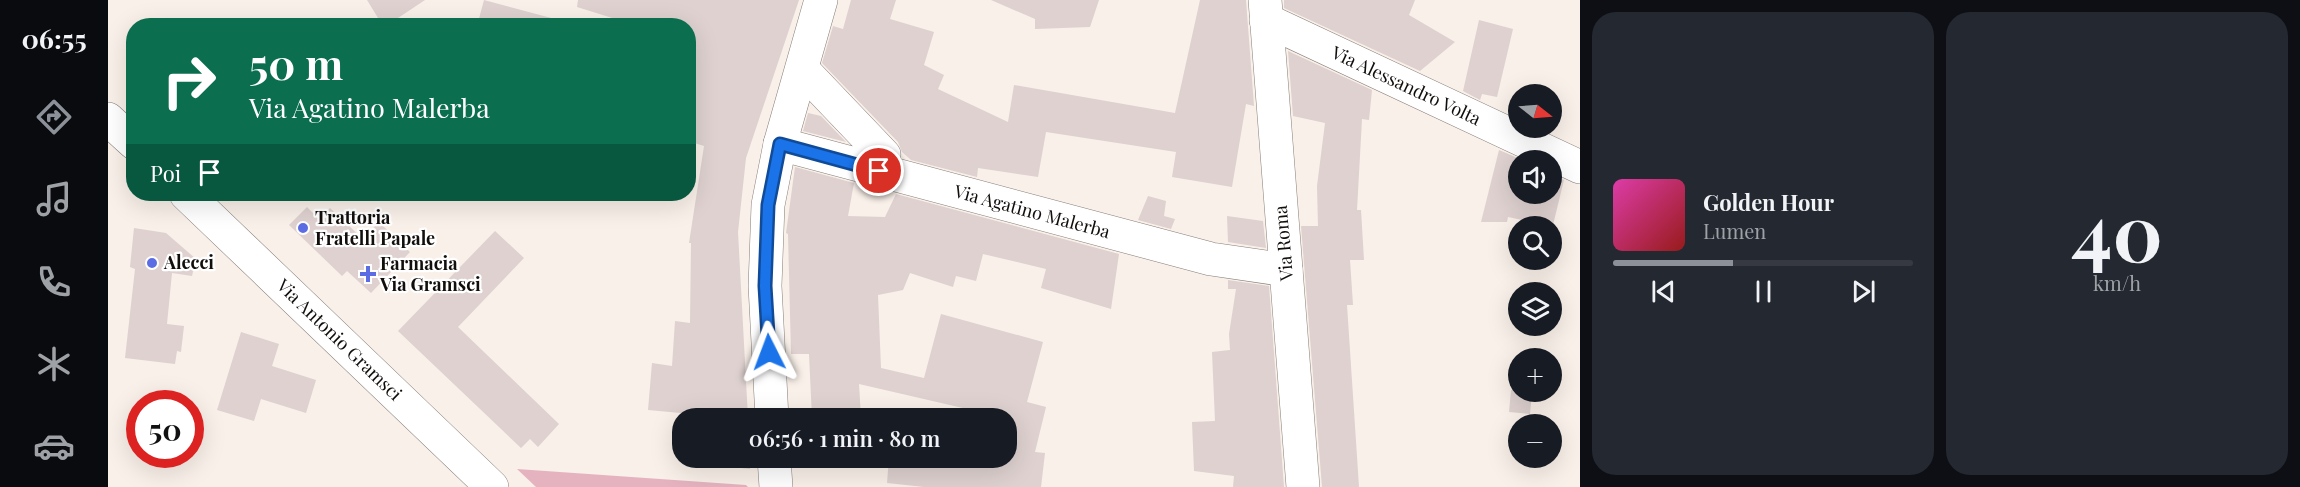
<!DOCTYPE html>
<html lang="it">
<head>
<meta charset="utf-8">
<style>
	:root { --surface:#171b24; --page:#242831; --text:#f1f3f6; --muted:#9ea1a6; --line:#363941; --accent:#8c9099 }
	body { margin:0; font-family:"Playfair Display",serif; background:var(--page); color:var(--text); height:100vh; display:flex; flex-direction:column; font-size:22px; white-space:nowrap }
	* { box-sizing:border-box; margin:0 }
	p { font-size:20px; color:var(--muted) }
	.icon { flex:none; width:33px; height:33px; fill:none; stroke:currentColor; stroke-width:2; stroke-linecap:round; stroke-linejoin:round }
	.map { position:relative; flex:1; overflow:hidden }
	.sheet { display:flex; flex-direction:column; gap:12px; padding:12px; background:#0d0f14; width:720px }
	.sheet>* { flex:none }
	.guide { position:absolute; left:18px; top:18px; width:570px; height:183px; border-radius:24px; box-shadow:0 6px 24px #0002; background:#0b6e4f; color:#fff; overflow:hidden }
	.needle { width:39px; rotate:107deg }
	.fabs { position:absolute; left:1400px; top:84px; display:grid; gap:12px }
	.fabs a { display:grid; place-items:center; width:54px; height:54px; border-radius:50%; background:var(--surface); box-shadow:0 6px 24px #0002; font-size:30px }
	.speed { position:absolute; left:18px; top:390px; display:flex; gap:12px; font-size:30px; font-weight:700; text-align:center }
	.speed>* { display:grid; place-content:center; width:78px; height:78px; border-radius:50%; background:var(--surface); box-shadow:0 6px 24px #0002; line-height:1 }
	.speed .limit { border:9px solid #d22; background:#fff; color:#111 }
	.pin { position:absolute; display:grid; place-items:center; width:51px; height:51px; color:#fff; margin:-26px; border:3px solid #fff; border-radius:50%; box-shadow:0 2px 6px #0007 }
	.me { position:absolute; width:66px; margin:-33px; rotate:357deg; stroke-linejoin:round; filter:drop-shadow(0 0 4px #0008) }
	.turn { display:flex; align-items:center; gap:21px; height:126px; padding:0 24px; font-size:27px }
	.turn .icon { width:78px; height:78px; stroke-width:2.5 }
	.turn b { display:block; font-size:42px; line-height:51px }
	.then { display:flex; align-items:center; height:57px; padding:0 24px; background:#0003; gap:12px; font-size:22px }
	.sheet .tile { flex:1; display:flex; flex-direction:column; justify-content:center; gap:9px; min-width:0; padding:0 21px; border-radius:24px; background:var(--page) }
	.sheet .dial { align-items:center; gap:0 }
	.dial b { font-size:78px; line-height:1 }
	.song { display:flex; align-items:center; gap:18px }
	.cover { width:72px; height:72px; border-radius:9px; background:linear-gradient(135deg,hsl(320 70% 55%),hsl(0 70% 35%)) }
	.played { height:6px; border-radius:3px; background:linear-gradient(90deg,var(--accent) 40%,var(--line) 40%) }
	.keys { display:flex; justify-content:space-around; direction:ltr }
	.sheet .tiles { flex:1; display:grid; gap:12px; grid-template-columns:repeat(2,1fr) }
	.trip { position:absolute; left:564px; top:408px; width:345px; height:60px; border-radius:24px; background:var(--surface); box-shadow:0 6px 24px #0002; font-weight:600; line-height:60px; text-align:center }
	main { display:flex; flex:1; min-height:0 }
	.tab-bar { display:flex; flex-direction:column; width:108px; justify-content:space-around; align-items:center; background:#090b0e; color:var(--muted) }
	.tab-bar .icon { width:42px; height:42px }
	.tab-bar .selected { color:var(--accent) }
	.tab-bar b { font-size:27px; color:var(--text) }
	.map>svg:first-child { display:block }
	.green { fill:#e5b3c0 }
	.building { fill:#ded1cf }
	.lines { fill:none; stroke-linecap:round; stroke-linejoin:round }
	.minor-casing { stroke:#867e78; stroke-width:34 }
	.major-casing { stroke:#867e78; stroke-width:34 }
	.minor { stroke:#fff; stroke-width:33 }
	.major { stroke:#fff; stroke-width:33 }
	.route-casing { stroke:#114b97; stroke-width:15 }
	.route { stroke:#1a73e8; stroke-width:10 }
	.poi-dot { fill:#5c6de4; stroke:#fff; stroke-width:2 }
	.labels { text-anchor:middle; stroke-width:4.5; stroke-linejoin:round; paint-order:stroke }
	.street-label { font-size:18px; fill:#110e0c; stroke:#fff }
	.poi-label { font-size:18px; font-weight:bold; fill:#110e0c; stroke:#fff; text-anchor:start }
</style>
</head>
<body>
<main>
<nav class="tab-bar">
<b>06:55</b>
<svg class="icon selected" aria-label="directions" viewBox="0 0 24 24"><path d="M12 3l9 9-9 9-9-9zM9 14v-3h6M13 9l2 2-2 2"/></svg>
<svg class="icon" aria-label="music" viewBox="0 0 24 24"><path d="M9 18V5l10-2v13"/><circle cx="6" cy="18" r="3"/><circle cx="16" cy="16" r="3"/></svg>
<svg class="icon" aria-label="phone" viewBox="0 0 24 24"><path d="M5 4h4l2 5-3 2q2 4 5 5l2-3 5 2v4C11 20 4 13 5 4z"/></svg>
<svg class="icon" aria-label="climate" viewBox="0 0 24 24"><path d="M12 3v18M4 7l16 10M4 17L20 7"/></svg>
<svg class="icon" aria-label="car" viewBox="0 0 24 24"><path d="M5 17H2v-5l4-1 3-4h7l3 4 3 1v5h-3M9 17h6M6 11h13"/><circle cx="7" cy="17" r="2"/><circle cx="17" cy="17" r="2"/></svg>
</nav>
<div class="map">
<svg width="1472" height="487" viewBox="0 0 1472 487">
	<rect width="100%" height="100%" fill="#f9f0e9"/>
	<path class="green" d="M409,469L638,485L640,487H428Z"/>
	<path class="building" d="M259,0H317L278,26H275Z
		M376,0L447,19L446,26H369Z
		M470,0H691L638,158L630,232L640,418H593L594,415L540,410L544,363L564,366L567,321L582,323L583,243H581L596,146L580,141V26H530L469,7Z
		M743,0H788L782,19L826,32L816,65L836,75L830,89L900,122L906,85L1067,113L1092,0H1138L1146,106L1138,104L1124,187L1064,177L1068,152L938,132L930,177L870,168L869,177L803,160L794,152L790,142L714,63L725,26L735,29Z
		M883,0H991L982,27L927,29V19Z
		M1176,0H1307L1301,15L1347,42L1312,71L1176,8Z
		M1371,20L1405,29L1389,97L1374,94L1372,100L1355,91Z
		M1180,51L1264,90L1261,120L1254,119L1249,210H1253L1256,260H1242L1245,305H1239L1251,487H1214L1193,226H1210L1209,186L1217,123L1185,116Z
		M700,113L713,116L738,142L695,131Z
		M1391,150L1414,160H1410V194H1443V174L1456,180L1444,229L1443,226L1400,217L1399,222H1373Z
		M687,167L746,183L740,216L777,217L788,194L1011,254L1003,309L933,288L938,269L875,254L868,281L848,276L845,287L802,273L795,290L770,295L773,368L816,378L833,314L935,342L919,402L938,407L927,452L937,453L933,487H816L779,483L781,458H898V418L751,384L753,418H704L701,354H683L680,234L678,233Z
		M1040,196L1058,201L1056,216L1067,219L1063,229L1030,220Z
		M199,207L211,219L222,208L255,239L271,222L302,252L263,293L239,271L234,276L181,225Z
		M1119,216L1155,221L1158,248L1120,242Z
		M26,228L58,233L88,259L84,276L64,273L59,324L76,326L73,352L69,351L67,364L17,358L27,269L22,267Z
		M387,231L416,258L350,327L451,424L430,447L422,439L413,448L290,331Z
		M1120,280L1161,286L1176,487H1125L1126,476L1086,471L1084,422L1107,421L1104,352L1122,350L1121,334L1128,289H1120Z
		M133,332L171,344L164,366L208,380L198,413L153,399L146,421L109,410Z
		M1403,390L1424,392L1422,414L1401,412Z
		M588,458H642V469L587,463Z"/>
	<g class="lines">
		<defs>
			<path id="minor" d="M1158,20L1472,167
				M694,69L776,155L771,171
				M672,144L1103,259L1178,270"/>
			<path id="major" d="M1157,0L1195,487
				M0,119L26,143
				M78,194L384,487
				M664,418L657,286L660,205L672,144L713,0
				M666,458L668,487"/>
		</defs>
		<use href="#minor" class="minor-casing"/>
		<use href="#major" class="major-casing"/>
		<use href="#minor" class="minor"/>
		<use href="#major" class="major"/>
	</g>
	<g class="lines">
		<defs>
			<path id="route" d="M661,352L657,286L660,205L672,144L771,171"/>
		</defs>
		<use href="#route" class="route-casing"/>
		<use href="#route" class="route"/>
	</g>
	<g class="poi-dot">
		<circle cx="195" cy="228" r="6"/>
		<circle cx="44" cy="263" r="6"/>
		<path d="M257 265h6v6h6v6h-6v6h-6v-6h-6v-6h6z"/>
	</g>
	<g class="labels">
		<g class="street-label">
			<text transform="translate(1298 86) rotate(25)" y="6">Via Alessandro Volta</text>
			<text transform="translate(924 212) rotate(15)" y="6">Via Agatino Malerba</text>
			<text transform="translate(1176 243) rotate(-95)" y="6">Via Roma</text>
			<text transform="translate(231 340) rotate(44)" y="6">Via Antonio Gramsci</text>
		</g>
		<g class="poi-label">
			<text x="207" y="224">Trattoria<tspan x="207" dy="21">Fratelli Papale</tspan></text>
			<text x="56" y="269">Alecci</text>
			<text x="272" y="270">Farmacia<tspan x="272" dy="21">Via Gramsci</tspan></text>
		</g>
	</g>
</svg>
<div class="fabs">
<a><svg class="needle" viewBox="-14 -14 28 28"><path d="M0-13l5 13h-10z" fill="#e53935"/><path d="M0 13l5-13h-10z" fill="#9ea1a6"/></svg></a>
<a><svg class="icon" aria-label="sound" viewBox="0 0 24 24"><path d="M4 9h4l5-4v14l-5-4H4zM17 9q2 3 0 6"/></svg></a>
<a><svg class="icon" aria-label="search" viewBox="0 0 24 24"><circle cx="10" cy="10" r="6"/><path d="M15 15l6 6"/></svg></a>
<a><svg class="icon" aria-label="layers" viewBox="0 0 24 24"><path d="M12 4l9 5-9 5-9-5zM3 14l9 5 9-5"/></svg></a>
<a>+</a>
<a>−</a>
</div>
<div class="speed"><div class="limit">50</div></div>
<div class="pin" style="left:771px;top:171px;background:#d93025"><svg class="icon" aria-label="arrive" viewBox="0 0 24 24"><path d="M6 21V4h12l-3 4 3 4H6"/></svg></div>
<svg class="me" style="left:661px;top:352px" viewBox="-20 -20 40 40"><path d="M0-17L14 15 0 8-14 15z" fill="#1a73e8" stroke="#fff" stroke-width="4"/></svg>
<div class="trip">06:56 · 1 min · 80 m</div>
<div class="guide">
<div class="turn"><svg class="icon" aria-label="right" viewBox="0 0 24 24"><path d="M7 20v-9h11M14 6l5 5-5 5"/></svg><div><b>50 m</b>Via Agatino Malerba</div></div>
<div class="then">Poi<svg class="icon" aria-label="arrive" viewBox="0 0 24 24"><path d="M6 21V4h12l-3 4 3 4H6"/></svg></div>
</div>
</div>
<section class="sheet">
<div class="tiles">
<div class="tile">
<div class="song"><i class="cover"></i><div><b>Golden Hour</b><p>Lumen</p></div></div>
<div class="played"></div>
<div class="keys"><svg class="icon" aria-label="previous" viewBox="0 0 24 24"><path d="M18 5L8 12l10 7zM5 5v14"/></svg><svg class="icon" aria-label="pause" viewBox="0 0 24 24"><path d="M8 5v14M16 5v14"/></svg><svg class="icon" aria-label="next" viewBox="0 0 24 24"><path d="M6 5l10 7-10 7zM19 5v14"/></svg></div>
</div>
<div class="tile dial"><b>40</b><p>km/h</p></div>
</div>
</section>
</main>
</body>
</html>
